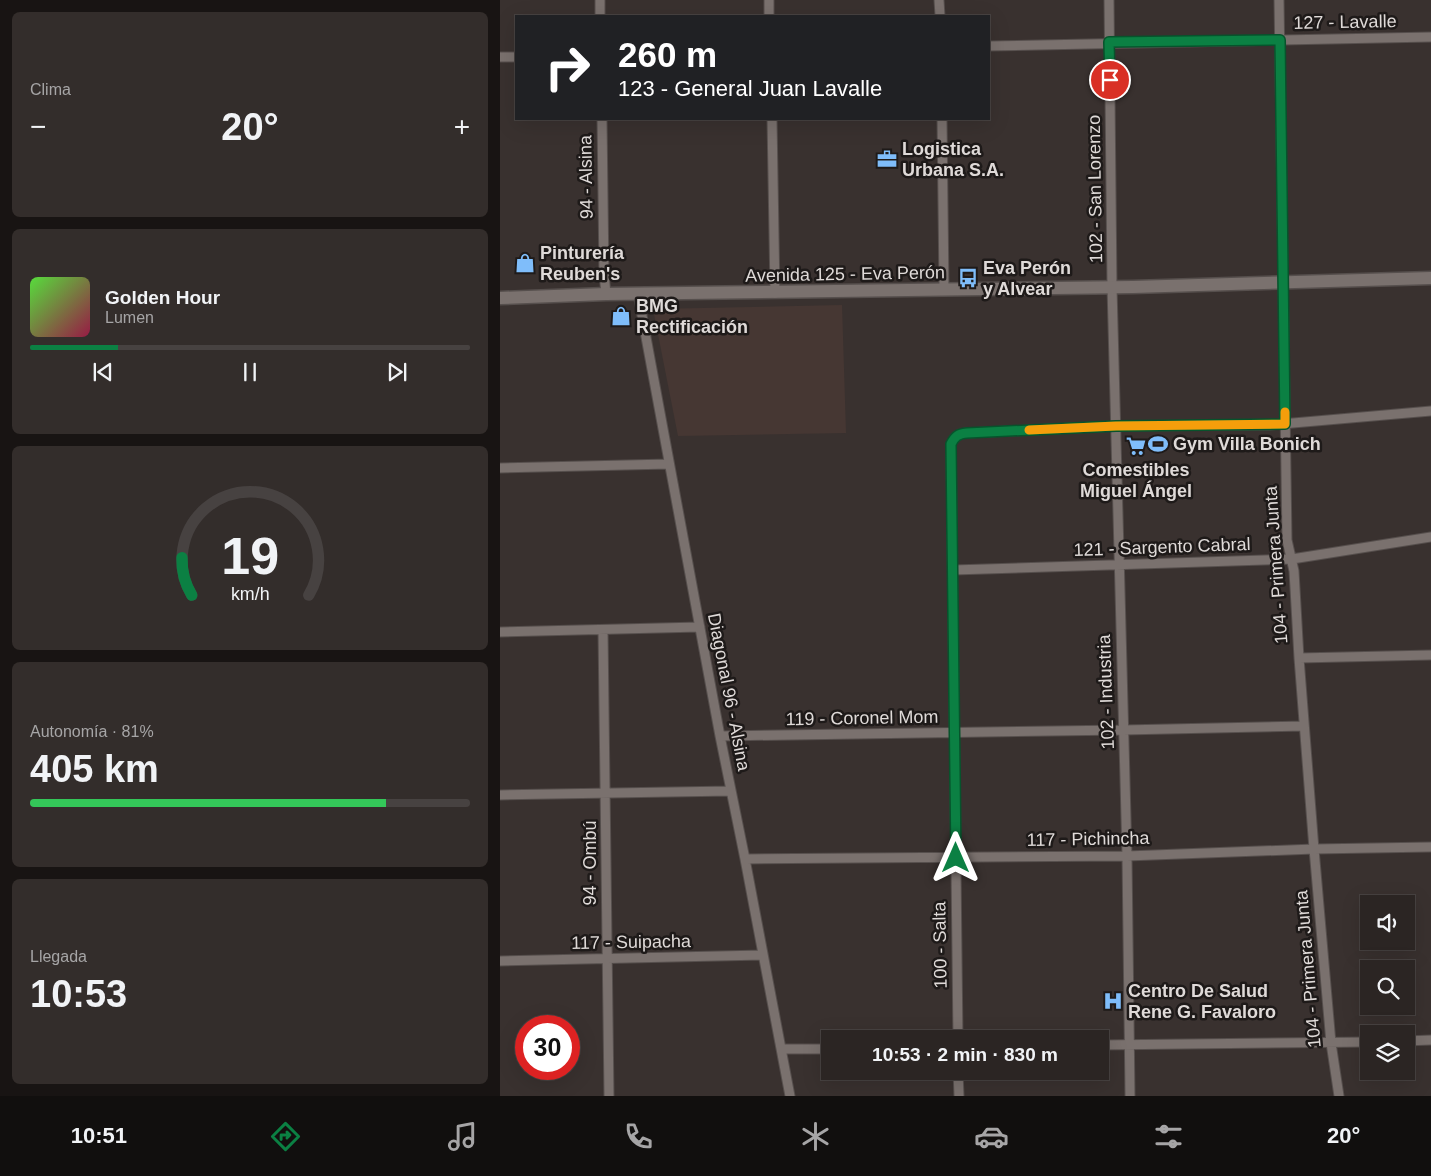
<!DOCTYPE html>
<html lang="es">
<head>
<meta charset="utf-8">
<style>
	:root { --surface:#2b2523; --page:#332d2b; --text:#f1f3f6; --muted:#a6a5a6; --line:#474241; --accent:#0b8043 }
	body { margin:0; font-family:Arial,sans-serif; background:var(--page); color:var(--text); height:100vh; display:flex; flex-direction:column; font-size:19px; white-space:nowrap }
	* { box-sizing:border-box; margin:0 }
	p { font-size:16px; color:var(--muted) }
	.icon { flex:none; width:28px; height:28px; fill:none; stroke:currentColor; stroke-width:2; stroke-linecap:round; stroke-linejoin:round }
	.map { position:relative; flex:1; overflow:hidden }
	.sheet { display:flex; flex-direction:column; gap:12px; padding:12px; background:#181413; width:500px }
	.sheet>* { flex:none }
	.hud { position:absolute; left:15px; top:15px; width:475px; height:105px; border-radius:0px; box-shadow:0 5px 20px #0002,0 0 0 1px var(--line); background:#202124; color:#fff; overflow:hidden }
	.buttons { position:absolute; left:860px; top:895px; display:grid; gap:10px }
	.buttons a { display:grid; place-items:center; width:55px; height:55px; border-radius:0px; background:var(--surface); box-shadow:0 5px 20px #0002,0 0 0 1px var(--line); font-size:25px }
	.speed { position:absolute; left:15px; top:1015px; display:flex; gap:10px; font-size:25px; font-weight:700; text-align:center }
	.speed>* { display:grid; place-content:center; width:65px; height:65px; border-radius:50%; background:var(--surface); box-shadow:0 5px 20px #0002,0 0 0 1px var(--line); line-height:1 }
	.speed .limit { border:8px solid #d22; background:#fff; color:#111 }
	.pin { position:absolute; display:grid; place-items:center; width:42px; height:42px; color:#fff; margin:-21px; border:2px solid #fff; border-radius:50%; box-shadow:0 1px 5px #0007 }
	.me { position:absolute; width:55px; margin:-28px; rotate:0deg; stroke-linejoin:round; filter:drop-shadow(0 0 4px #0008) }
	.turn { display:flex; align-items:center; gap:18px; height:105px; padding:0 20px; font-size:22px }
	.turn .icon { width:65px; height:65px; stroke-width:2.5 }
	.turn b { display:block; font-size:35px; line-height:42px }
	.big { font-size:38px; font-weight:800; line-height:1.1 }
	.sheet .widget { flex:1; display:flex; flex-direction:column; justify-content:center; gap:8px; min-width:0; padding:0 18px; border-radius:8px; background:var(--page) }
	.sheet .dial { align-items:center; gap:0 }
	.dial svg { height:130px; overflow:visible; fill:none; stroke:var(--line); stroke-width:7; stroke-linecap:round; text-anchor:middle }
	.dial text { fill:var(--text); stroke:none }
	.song { display:flex; align-items:center; gap:15px }
	.cover { width:60px; height:60px; border-radius:8px; background:linear-gradient(135deg,hsl(110 70% 55%),hsl(340 70% 35%)) }
	.played { height:5px; border-radius:2px; background:linear-gradient(90deg,var(--accent) 20%,var(--line) 20%) }
	.keys { display:flex; justify-content:space-around; direction:ltr }
	.heat { display:flex; justify-content:space-between; align-items:center; font-size:28px; direction:ltr }
	.charge { height:8px; border-radius:4px; background:linear-gradient(90deg,#34c759 81%,var(--line) 0) }
	.trip { position:absolute; left:321px; top:1030px; width:288px; height:50px; border-radius:0px; background:var(--surface); box-shadow:0 5px 20px #0002,0 0 0 1px var(--line); font-weight:800; line-height:50px; text-align:center }
	.menu { display:flex; height:80px; justify-content:space-around; align-items:center; background:#110f0e; color:var(--muted) }
	.menu .icon { width:35px; height:35px }
	.menu .active { color:var(--accent) }
	.menu b { font-size:22px; color:var(--text) }
	main { display:flex; flex:1; min-height:0 }
	.map>svg:first-child { display:block }
	.built { fill:#463733 }
	.lines { fill:none; stroke-linecap:round; stroke-linejoin:round }
	.street-casing { stroke:#564f4d; stroke-width:11 }
	.secondary-casing { stroke:#564f4d; stroke-width:15 }
	.street { stroke:#7a716e; stroke-width:9 }
	.secondary { stroke:#7a716e; stroke-width:12 }
	.route-casing { stroke:#07532c; stroke-width:12 }
	.route { stroke:#0b8043; stroke-width:9 }
	.slow { stroke:#f59e0b; stroke-width:9 }
	.labels { text-anchor:middle; stroke-width:5; stroke-linejoin:round; paint-order:stroke }
	.street-label { font-size:18px; fill:#dfdad8; stroke:#1e1a19 }
	.poi-label { font-size:18px; font-weight:bold; fill:#dfdad8; stroke:#1e1a19; text-anchor:start }
</style>
</head>
<body>
<main>
<section class="sheet">
<div class="widget"><p>Clima</p>
<div class="heat"><a>−</a><b class="big">20°</b><a>+</a></div>
</div>
<div class="widget">
<div class="song"><i class="cover"></i><div><b>Golden Hour</b><p>Lumen</p></div></div>
<div class="played"></div>
<div class="keys"><svg class="icon" aria-label="previous" viewBox="0 0 24 24"><path d="M18 5L8 12l10 7zM5 5v14"/></svg><svg class="icon" aria-label="pause" viewBox="0 0 24 24"><path d="M8 5v14M16 5v14"/></svg><svg class="icon" aria-label="next" viewBox="0 0 24 24"><path d="M6 5l10 7-10 7zM19 5v14"/></svg></div>
</div>
<div class="widget dial"><svg viewBox="0 0 100 80">
<path d="M14 69A42 42 0 1 1 86 69"/>
<path d="M14 69A42 42 0 0 1 8 46" stroke="#0b8043"/>
<text x="50" y="56" font-size="32" font-weight="700">19</text>
<text x="50" y="72" font-size="11">km/h</text>
</svg></div>
<div class="widget"><p>Autonomía · 81%</p><b class="big">405 km</b><div class="charge"></div></div>
<div class="widget"><p>Llegada</p><b class="big">10:53</b></div>
</section>
<div class="map">
<svg width="931" height="1096" viewBox="0 0 931 1096">
	<rect width="100%" height="100%" fill="#39312f"/>
	<path class="built" d="M342,305L346,433L178,436L153,309Z"/>
	<g class="lines">
		<defs>
			<path id="street" d="M100,0V16
				M269,0V16
				M439,0L440,16
				M609,0L612,287L627,856L630,1096
				M779,0L787,540L794,571L799,658L814,849L831,1043L839,1096
				M489,46L931,37
				M0,57H16
				M102,119L104,274L106,294
				M272,119L275,293
				M442,119L444,289
				M138,294L220,736L245,859L290,1096
				M0,468L169,464
				M453,570L792,559L931,537
				M103,630L109,1096
				M0,632L200,627
				M799,658L931,655
				M220,736L623,730L804,726
				M0,795L231,791
				M245,859L627,856L814,849L931,847
				M0,961L263,955
				M458,1039L451,444C455,436 458,434 467,433L616,426L770,425L931,411
				M906,1041L931,1040
				M600,1045L869,1042
				M282,1049H330
				M458,1071L459,1096"/>
			<path id="secondary" d="M0,298L106,294L633,287L931,278"/>
		</defs>
		<use href="#street" class="street-casing"/>
		<use href="#secondary" class="secondary-casing"/>
		<use href="#street" class="street"/>
		<use href="#secondary" class="secondary"/>
	</g>
	<g class="lines">
		<defs>
			<path id="route" d="M456,858L451,444C455,436 458,434 467,433L616,426L785,424L780,40L609,42L610,80"/>
		</defs>
		<use href="#route" class="route-casing"/>
		<use href="#route" class="route"/>
		<path class="slow" d="M529,430L616,426L785,424V412"/>
	</g>
	<defs>
		<symbol id="office-bare" viewBox="-9 -9 18 18"><path d="M-6-3h4V-5.5h4V-3h4V5H-6ZM-1-4.5V-3h2v-1.5ZM-6 0V1H6V0Z" fill="#7fbdfa" stroke="#1e1a19" stroke-width="2.5" paint-order="stroke"/></symbol>
		<symbol id="shop-bare" viewBox="-9 -9 18 18"><path d="M-5-2.5h2.3a2.7 3.5 0 0 1 5.4 0H5L5.5 6h-11ZM-1.5-2.5h3a1.5 2.3 0 0 0-3 0Z" fill="#7fbdfa" stroke="#1e1a19" stroke-width="2.5" paint-order="stroke"/></symbol>
		<symbol id="bus-bare" viewBox="-9 -9 18 18"><path d="M-5-6H5V4H4V6H2V4H-2V6H-4V4H-5ZM-3.5-4V0h7V-4ZM-3.5 1.2v1.5H-2V1.2ZM2 1.2v1.5H3.5V1.2Z" fill="#7fbdfa" stroke="#1e1a19" stroke-width="2.5" paint-order="stroke"/></symbol>
		<symbol id="stadium-bare" viewBox="-9 -9 18 18"><path d="M0-5a6.5 5 0 1 0 0 10a6.5 5 0 1 0 0-10ZM-3.5-1.8h7v3.6h-7Z" fill="#7fbdfa" stroke="#1e1a19" stroke-width="2.5" paint-order="stroke"/></symbol>
		<symbol id="supermarket-bare" viewBox="-9 -9 18 18"><path d="M-6-5.5h2.5l.6 2H6L4.5 2H-2.5L-4.4-4H-6ZM-1.5 3.2a1.3 1.3 0 1 0 .1 0ZM3 3.2a1.3 1.3 0 1 0 .1 0Z" fill="#7fbdfa" stroke="#1e1a19" stroke-width="2.5" paint-order="stroke"/></symbol>
		<symbol id="hospital-bare" viewBox="-9 -9 18 18"><path d="M-5-5h3v3.5h4V-5h3V5h-3V1.5h-4V5h-3Z" fill="#7fbdfa" stroke="#1e1a19" stroke-width="2.5" paint-order="stroke"/></symbol>
	</defs>
	<g fill-rule="evenodd">
		<use href="#office-bare" x="373" y="145" width="28" height="28"/>
		<use href="#shop-bare" x="11" y="249" width="28" height="28"/>
		<use href="#bus-bare" x="454" y="264" width="28" height="28"/>
		<use href="#shop-bare" x="107" y="302" width="28" height="28"/>
		<use href="#stadium-bare" x="644" y="430" width="28" height="28"/>
		<use href="#supermarket-bare" x="622" y="432" width="28" height="28"/>
		<use href="#hospital-bare" x="599" y="987" width="28" height="28"/>
	</g>
	<g class="labels">
		<g class="street-label">
			<text transform="translate(845 22) rotate(-1)" y="6">127 - Lavalle</text>
			<text transform="translate(86 177) rotate(-91)" y="6">94 - Alsina</text>
			<text transform="translate(595 189) rotate(-91)" y="6">102 - San Lorenzo</text>
			<text transform="translate(345 274) rotate(-1)" y="6">Avenida 125 - Eva Perón</text>
			<text transform="translate(662 547) rotate(-2)" y="6">121 - Sargento Cabral</text>
			<text transform="translate(776 565) rotate(-94)" y="6">104 - Primera Junta</text>
			<text transform="translate(229 692) rotate(79)" y="6">Diagonal 96 - Alsina</text>
			<text transform="translate(606 692) rotate(-92)" y="6">102 - Industria</text>
			<text transform="translate(362 718) rotate(-1)" y="6">119 - Coronel Mom</text>
			<text transform="translate(588 839) rotate(-1)" y="6">117 - Pichincha</text>
			<text transform="translate(90 863) rotate(-90)" y="6">94 - Ombú</text>
			<text transform="translate(131 942) rotate(-1)" y="6">117 - Suipacha</text>
			<text transform="translate(440 945) rotate(-91)" y="6">100 - Salta</text>
			<text transform="translate(808 969) rotate(-95)" y="6">104 - Primera Junta</text>
		</g>
		<g class="poi-label">
			<text x="402" y="155">Logistica<tspan x="402" dy="21">Urbana S.A.</tspan></text>
			<text x="40" y="259">Pinturería<tspan x="40" dy="21">Reuben's</tspan></text>
			<text x="483" y="274">Eva Perón<tspan x="483" dy="21">y Alvear</tspan></text>
			<text x="136" y="312">BMG<tspan x="136" dy="21">Rectificación</tspan></text>
			<text x="673" y="450">Gym Villa Bonich</text>
			<text x="636" y="476" text-anchor="middle">Comestibles<tspan x="636" dy="21">Miguel Ángel</tspan></text>
			<text x="628" y="997">Centro De Salud<tspan x="628" dy="21">Rene G. Favaloro</tspan></text>
		</g>
	</g>
</svg>
<div class="buttons">
<a><svg class="icon" aria-label="sound" viewBox="0 0 24 24"><path d="M4 9h4l5-4v14l-5-4H4zM17 9q2 3 0 6"/></svg></a>
<a><svg class="icon" aria-label="search" viewBox="0 0 24 24"><circle cx="10" cy="10" r="6"/><path d="M15 15l6 6"/></svg></a>
<a><svg class="icon" aria-label="layers" viewBox="0 0 24 24"><path d="M12 4l9 5-9 5-9-5zM3 14l9 5 9-5"/></svg></a>
</div>
<div class="speed"><div class="limit">30</div></div>
<div class="pin" style="left:610px;top:80px;background:#d93025"><svg class="icon" aria-label="arrive" viewBox="0 0 24 24"><path d="M6 21V4h12l-3 4 3 4H6"/></svg></div>
<svg class="me" style="left:456px;top:858px" viewBox="-20 -20 40 40"><path d="M0-17L14 15 0 8-14 15z" fill="#0b8043" stroke="#fff" stroke-width="4"/></svg>
<div class="trip">10:53 · 2 min · 830 m</div>
<div class="hud">
<div class="turn"><svg class="icon" aria-label="right" viewBox="0 0 24 24"><path d="M7 20v-9h11M14 6l5 5-5 5"/></svg><div><b>260 m</b>123 - General Juan Lavalle</div></div>
</div>
</div>
</main>
<nav class="menu">
<b>10:51</b>
<svg class="icon active" aria-label="directions" viewBox="0 0 24 24"><path d="M12 3l9 9-9 9-9-9zM9 14v-3h6M13 9l2 2-2 2"/></svg>
<svg class="icon" aria-label="music" viewBox="0 0 24 24"><path d="M9 18V5l10-2v13"/><circle cx="6" cy="18" r="3"/><circle cx="16" cy="16" r="3"/></svg>
<svg class="icon" aria-label="phone" viewBox="0 0 24 24"><path d="M5 4h4l2 5-3 2q2 4 5 5l2-3 5 2v4C11 20 4 13 5 4z"/></svg>
<svg class="icon" aria-label="climate" viewBox="0 0 24 24"><path d="M12 3v18M4 7l16 10M4 17L20 7"/></svg>
<svg class="icon" aria-label="car" viewBox="0 0 24 24"><path d="M5 17H2v-5l4-1 3-4h7l3 4 3 1v5h-3M9 17h6M6 11h13"/><circle cx="7" cy="17" r="2"/><circle cx="17" cy="17" r="2"/></svg>
<svg class="icon" aria-label="filters" viewBox="0 0 24 24"><path d="M4 7h16M4 17h16"/><circle cx="9" cy="7" r="2"/><circle cx="15" cy="17" r="2"/></svg>
<b>20°</b>
</nav>
</body>
</html>
